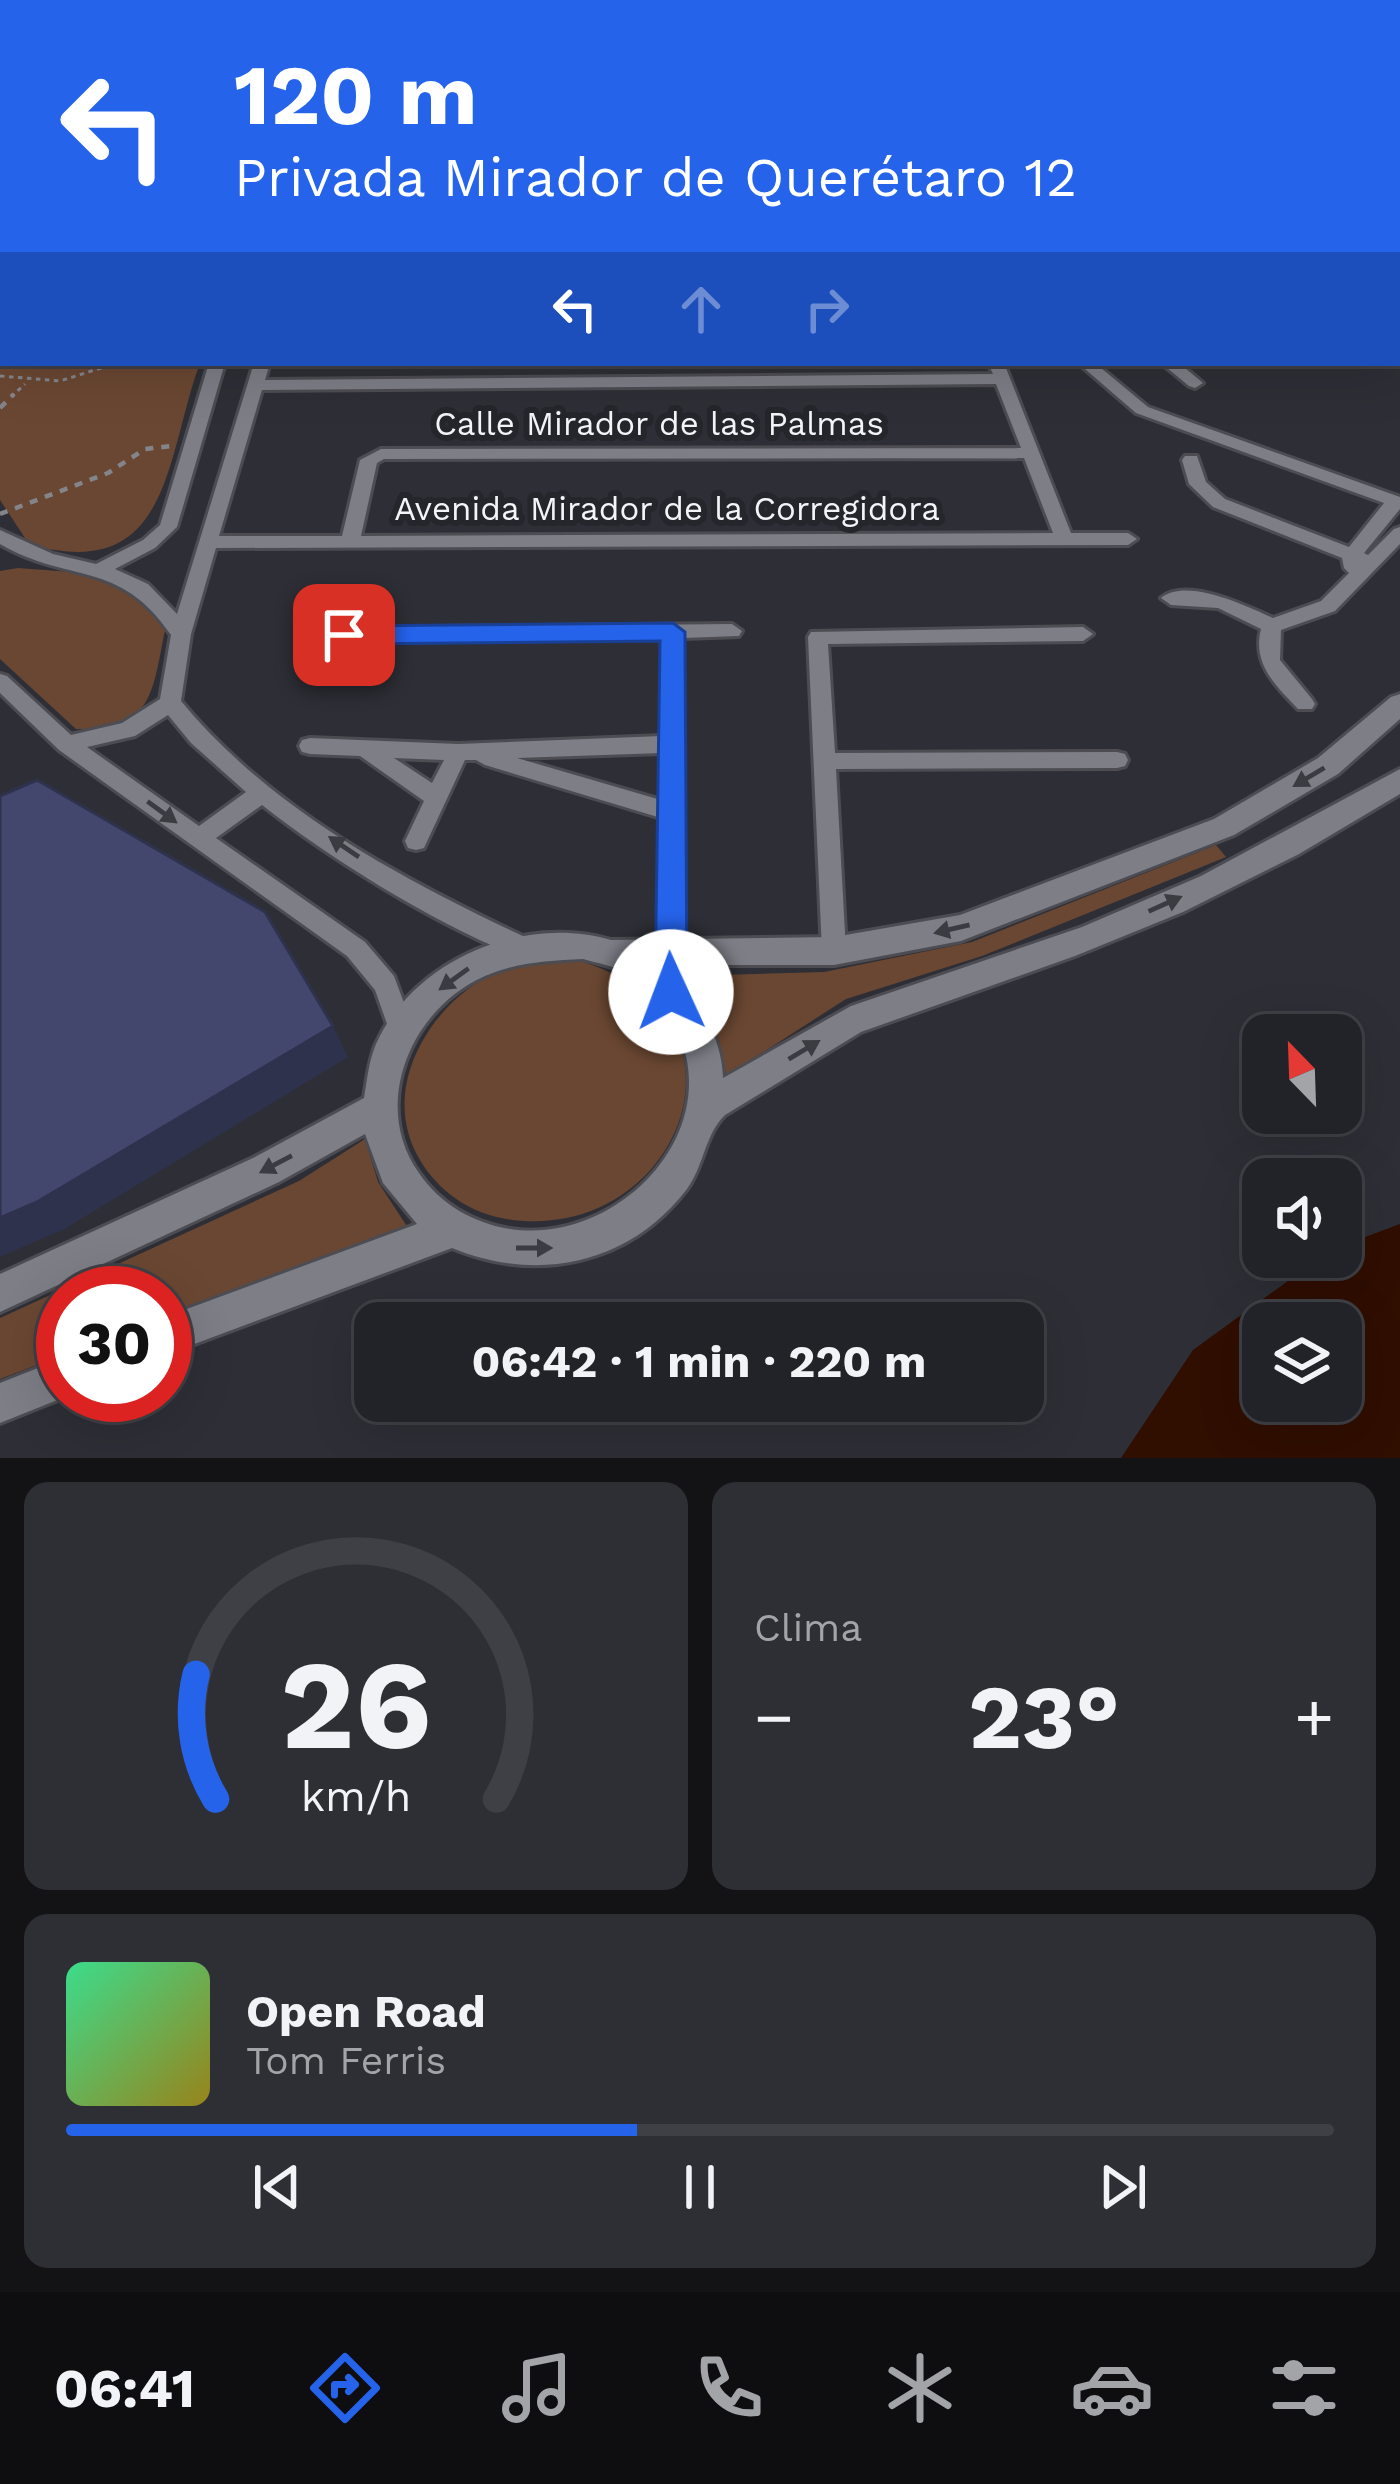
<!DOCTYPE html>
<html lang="es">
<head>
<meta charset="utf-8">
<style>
	:root { --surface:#222328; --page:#2e2f34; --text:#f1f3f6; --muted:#a2a4a8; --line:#3f4045; --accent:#2563eb }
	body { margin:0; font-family:"Work Sans",sans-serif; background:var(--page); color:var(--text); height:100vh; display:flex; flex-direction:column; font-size:45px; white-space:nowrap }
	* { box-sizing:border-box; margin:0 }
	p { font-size:39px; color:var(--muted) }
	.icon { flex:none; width:66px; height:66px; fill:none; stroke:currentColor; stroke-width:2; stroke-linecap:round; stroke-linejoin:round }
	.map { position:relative; height:1458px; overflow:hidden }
	.side { display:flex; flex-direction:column; gap:24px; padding:24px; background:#131316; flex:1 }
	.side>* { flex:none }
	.guide { position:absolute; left:0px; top:0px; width:1401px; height:366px; box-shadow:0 12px 48px #0002,0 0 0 3px var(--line); background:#2563eb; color:#fff; overflow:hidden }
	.needle { width:78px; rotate:337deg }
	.tools { position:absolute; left:1242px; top:1014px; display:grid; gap:24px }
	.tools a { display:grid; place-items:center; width:120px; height:120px; border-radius:24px; background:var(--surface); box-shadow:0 12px 48px #0002,0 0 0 3px var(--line); font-size:60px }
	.speed { position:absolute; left:36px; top:1266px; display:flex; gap:24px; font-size:60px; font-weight:700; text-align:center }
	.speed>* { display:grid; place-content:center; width:156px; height:156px; border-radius:50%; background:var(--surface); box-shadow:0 12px 48px #0002,0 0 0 3px var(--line); line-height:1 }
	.speed .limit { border:18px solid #d22; background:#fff; color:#111 }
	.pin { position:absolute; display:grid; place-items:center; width:102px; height:102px; color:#fff; margin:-51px; border-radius:24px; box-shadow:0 6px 18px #0006 }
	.me { position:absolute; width:132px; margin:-66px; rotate:358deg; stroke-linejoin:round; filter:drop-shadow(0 0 9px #0008) }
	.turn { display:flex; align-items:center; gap:42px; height:252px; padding:0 36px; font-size:54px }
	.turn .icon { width:156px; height:156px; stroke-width:2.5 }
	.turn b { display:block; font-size:84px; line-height:102px }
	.lanes { display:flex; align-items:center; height:114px; padding:0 36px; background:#0003; justify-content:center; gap:60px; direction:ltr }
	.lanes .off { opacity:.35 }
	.big { font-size:90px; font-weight:700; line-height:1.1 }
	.side .card { flex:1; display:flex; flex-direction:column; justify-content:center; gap:18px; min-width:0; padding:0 42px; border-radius:24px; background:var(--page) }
	.side .dial { align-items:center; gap:0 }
	.dial svg { height:312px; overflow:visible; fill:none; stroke:var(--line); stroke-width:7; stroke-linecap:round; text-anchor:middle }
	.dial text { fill:var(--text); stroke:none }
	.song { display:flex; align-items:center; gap:36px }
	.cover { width:144px; height:144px; border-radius:18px; background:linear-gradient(135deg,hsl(150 70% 55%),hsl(50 70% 35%)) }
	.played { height:12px; border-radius:6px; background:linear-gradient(90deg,var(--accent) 45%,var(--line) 45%) }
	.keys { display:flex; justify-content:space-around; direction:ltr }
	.heat { display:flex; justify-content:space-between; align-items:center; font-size:66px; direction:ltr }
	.side .tiles { flex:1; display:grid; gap:24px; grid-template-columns:1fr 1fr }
	.card:last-child { grid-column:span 2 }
	.trip { position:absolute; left:354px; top:1302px; width:690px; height:120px; border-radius:24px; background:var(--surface); box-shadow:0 12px 48px #0002,0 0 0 3px var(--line); font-weight:700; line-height:120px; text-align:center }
	.tabs { display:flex; height:192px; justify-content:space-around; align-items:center; background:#0e0e10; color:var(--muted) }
	.tabs .icon { width:84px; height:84px }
	.tabs .active { color:var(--accent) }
	.tabs b { font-size:54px; color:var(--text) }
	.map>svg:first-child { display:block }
	.green { fill:#6a4732 }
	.water { fill:#300e00; fill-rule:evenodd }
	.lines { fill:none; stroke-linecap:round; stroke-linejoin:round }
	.minor-casing { stroke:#4c4c52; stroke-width:6 }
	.tertiary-casing { stroke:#4c4c52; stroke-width:6 }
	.path-far1 { stroke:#84858b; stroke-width:3; stroke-dasharray:4.5 4.5; stroke-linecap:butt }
	.path { stroke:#84858b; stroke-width:4.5; stroke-dasharray:8 8; stroke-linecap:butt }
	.minor { fill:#7d7e86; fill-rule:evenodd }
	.tertiary { fill:#7d7e86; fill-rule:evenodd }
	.shaded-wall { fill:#2f324d }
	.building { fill:#43476e; stroke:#2f324d; stroke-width:3 }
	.oneway { fill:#3b3c42 }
	.route { fill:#2563eb; stroke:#184099; stroke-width:3 }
	.labels { text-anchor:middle; stroke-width:12; stroke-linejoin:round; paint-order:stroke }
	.street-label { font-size:33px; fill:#f3f4f8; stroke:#25262c }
</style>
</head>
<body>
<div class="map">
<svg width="1400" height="1458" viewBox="0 0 1400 1458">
	<rect width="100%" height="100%" fill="#2e2f36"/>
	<path class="green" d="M0,281L3,363H200C165,458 171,585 29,544L0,500Z
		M18,568C88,574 121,568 165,630C152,694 153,730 76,729L0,659V571Z
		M1216,845L1226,857L982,956L846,999L726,1076L714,1019L686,976L824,972L972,942Z
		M576,960C772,1014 679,1246 507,1219C471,1214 438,1191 420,1160C379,1092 426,1010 488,976C515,961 546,960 576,960Z
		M365,1139L378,1182L408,1228L165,1316V1293H63V1355L0,1379V1318L299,1181Z"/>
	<path class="water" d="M1400,1224V1458H1121L1193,1350L1321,1257H1341V1246ZM1263,1323H1341V1401H1263Z"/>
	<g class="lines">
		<defs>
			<path id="minor" d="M334,0H344V3H334Z
				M3,1L7,3H3L0,11V2Z
				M0,70H3V76H0Z
				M0,110L3,111V119L0,118Z
				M1398,121L1400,122V130L1398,129Z
				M3,163V175L0,176V164Z
				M1398,190L1400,191V200L1398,199Z
				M1398,261H1400V270H1398Z
				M0,273H3V281H0Z
				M1398,298H1400V306H1398Z
				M209,363H225L177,527L155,548L115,569L148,584L177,614L254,363H270L265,380L993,374L988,363H1004L1071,533H1128L1137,539L1128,545L216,548L191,634L181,701C270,809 401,879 527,938L530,945L527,952L518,956C438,926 329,858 262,805L216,838L365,942L394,976L414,1030L410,1038L401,1042L392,1038L375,990L347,956L59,750L0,693V674L7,676L71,735L122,723L160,699L171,635C120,559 68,584 0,544V530L53,554L96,564L143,540L160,525ZM996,384L1021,448L381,449L360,460L342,536H219L262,390ZM1024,458L1053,533L361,536L377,463L384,459ZM168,715L191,743L246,792L199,826L87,747L135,736Z
				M1078,363H1095L1148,407L1400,497V509L1364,553L1368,555L1394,529L1400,527V544L1335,611L1281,630L1280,660L1312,699L1315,704L1312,709H1298C1276,686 1252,664 1261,629L1218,608L1171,605L1161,598C1187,577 1246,606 1273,618L1321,601L1349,573L1344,568L1342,558L1213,507L1189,484L1182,460L1185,456H1197L1206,482L1225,499L1349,547L1384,503L1136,413Z
				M1161,363H1179L1203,383L1195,388L1189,386Z
				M732,624L742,631L739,636L683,638V991L680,999L671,1002L662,999L659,991L661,818L485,765L476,760H465L424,848L416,850L408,848L405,841L424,801L360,756L310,754L302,752L299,746L302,740L310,738L458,744L662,736L663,639L345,642L335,635L345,628ZM662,753L661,800L517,758ZM394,758L444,760L432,783Z
				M1083,627L1093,634L1083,641L828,644L835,753L1117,752L1125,754L1128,760L1125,766L1117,768L836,769L846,951L843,959L834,962L825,959L822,951L808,637L811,632Z"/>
			<path id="tertiary" d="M1400,694V719L1338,774L1234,835L961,941L834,965H663C695,992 722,1035 723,1078L851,1006L1082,927L1201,876L1400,769V794L1299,854L1183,912L1075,956L861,1032L725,1115C705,1134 704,1166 687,1189C629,1265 537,1283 452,1248L165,1355V1317L417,1224L383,1183L365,1134L279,1182L0,1312V1274L253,1158L364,1098C367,1080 369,1060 376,1044C414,959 524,914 611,940L834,937L960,915L1214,819L1318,758L1391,697ZM583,959C597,963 614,966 627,973C651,987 668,1010 679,1034C723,1138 614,1245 510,1229C473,1223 440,1204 419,1173C370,1105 411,1008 485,976C517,962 548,961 583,959Z
				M63,1358V1395H70L0,1423V1383Z"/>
		</defs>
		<use href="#minor" class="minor-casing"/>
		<use href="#tertiary" class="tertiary-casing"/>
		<path class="path-far1" d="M178,363L196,366
			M0,376L60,381L117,363
			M11,397L25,384"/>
		<path class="path" d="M0,408L14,394
			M0,514L108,473L145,449L172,446"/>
		<use href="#minor" class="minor"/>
		<use href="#tertiary" class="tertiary"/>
	</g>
	<path class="shaded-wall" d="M333,1026L348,1057L66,1228L0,1257V1218Z"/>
	<path class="building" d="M37,780L265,912L333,1026L37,1202L0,1218V796Z"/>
	<defs><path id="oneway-solid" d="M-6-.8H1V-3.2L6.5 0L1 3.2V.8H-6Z" transform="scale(3)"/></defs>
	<g class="oneway">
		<use href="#oneway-solid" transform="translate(1309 777) rotate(149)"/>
		<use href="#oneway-solid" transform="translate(162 812) rotate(36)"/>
		<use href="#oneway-solid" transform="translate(344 847) rotate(-146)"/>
		<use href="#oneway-solid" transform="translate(1165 904) rotate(-24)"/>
		<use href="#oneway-solid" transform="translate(952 929) rotate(167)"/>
		<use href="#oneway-solid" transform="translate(454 979) rotate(144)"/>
		<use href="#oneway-solid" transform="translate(804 1050) rotate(-31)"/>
		<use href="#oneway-solid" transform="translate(276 1164) rotate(152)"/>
		<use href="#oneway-solid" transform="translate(534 1248)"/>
	</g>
	<path class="route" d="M673,623L685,632L687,992L682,1002L671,1006L659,1002L655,992L660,641L344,644L332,635L344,626Z"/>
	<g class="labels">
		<g class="street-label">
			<text x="659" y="435">Calle Mirador de las Palmas</text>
			<text x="667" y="520">Avenida Mirador de la Corregidora</text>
		</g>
	</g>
</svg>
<div class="tools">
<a><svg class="needle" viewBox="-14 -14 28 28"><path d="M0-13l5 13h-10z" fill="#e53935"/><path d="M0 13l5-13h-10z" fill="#a2a4a8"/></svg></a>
<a><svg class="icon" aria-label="sound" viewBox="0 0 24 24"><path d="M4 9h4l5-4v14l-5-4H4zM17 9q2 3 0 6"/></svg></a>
<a><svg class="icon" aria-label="layers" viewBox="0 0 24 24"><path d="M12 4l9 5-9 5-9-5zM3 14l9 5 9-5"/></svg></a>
</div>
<div class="speed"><div class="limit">30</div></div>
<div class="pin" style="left:344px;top:635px;background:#d93025"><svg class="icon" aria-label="arrive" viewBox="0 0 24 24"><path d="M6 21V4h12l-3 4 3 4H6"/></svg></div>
<svg class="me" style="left:671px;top:992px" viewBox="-20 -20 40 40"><circle r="19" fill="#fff"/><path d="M0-13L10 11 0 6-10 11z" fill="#2563eb"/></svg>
<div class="trip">06:42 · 1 min · 220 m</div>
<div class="guide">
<div class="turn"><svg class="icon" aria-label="left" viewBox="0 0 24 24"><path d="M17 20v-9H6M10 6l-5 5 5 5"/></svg><div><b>120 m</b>Privada Mirador de Querétaro 12</div></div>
<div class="lanes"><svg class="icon" aria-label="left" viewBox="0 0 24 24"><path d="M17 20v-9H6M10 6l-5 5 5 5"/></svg><svg class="icon off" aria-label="ahead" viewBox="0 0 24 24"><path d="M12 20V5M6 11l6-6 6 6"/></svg><svg class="icon off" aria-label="right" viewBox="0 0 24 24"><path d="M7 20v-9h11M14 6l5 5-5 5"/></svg></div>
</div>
</div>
<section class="side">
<div class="tiles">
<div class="card dial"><svg viewBox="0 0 100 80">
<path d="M14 69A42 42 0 1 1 86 69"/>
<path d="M14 69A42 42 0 0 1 9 37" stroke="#2563eb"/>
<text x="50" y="56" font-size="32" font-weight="700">26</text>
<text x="50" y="72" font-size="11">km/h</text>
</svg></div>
<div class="card"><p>Clima</p>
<div class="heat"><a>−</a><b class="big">23°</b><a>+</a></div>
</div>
<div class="card">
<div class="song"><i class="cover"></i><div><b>Open Road</b><p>Tom Ferris</p></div></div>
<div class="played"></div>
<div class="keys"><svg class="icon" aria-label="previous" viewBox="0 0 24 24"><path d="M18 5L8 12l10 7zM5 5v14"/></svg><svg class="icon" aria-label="pause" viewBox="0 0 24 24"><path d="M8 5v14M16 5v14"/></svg><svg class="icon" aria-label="next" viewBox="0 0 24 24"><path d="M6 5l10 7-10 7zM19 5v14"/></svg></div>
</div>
</div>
</section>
<nav class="tabs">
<b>06:41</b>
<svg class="icon active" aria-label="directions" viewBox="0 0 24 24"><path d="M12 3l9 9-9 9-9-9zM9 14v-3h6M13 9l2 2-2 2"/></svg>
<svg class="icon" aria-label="music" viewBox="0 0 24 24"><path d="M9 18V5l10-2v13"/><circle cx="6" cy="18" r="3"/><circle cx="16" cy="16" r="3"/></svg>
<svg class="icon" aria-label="phone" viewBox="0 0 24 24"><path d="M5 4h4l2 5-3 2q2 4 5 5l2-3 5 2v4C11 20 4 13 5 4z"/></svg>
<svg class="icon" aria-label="climate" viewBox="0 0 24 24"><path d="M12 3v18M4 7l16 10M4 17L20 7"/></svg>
<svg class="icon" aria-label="car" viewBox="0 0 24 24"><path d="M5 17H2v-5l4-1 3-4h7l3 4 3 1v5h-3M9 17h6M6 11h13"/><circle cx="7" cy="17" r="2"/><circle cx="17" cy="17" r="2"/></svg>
<svg class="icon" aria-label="filters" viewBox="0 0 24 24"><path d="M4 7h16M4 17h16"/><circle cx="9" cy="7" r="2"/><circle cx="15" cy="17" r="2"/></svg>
</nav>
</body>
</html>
